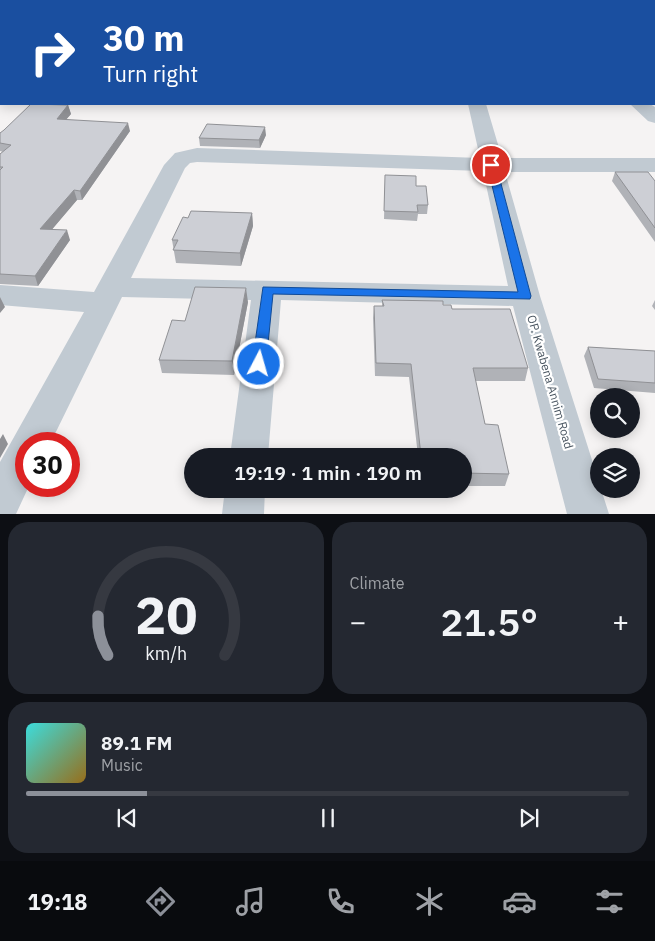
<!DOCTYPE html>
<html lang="en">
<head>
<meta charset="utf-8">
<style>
	:root { --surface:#171b24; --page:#242831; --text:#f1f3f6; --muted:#9ea1a6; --line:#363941; --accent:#8c9099 }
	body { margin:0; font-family:"IBM Plex Sans",sans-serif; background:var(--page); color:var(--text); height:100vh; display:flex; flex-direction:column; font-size:19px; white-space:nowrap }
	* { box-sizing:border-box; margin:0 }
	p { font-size:16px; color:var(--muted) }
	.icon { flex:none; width:28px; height:28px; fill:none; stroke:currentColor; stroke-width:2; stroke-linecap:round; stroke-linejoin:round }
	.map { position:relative; height:514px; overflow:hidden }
	.sheet { display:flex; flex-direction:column; gap:8px; padding:8px; background:#0d0f14; flex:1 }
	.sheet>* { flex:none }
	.top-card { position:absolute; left:0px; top:0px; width:655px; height:105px; box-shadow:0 2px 12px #0003; background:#1a4fa0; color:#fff; overflow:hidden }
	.tools { position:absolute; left:590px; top:388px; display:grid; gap:10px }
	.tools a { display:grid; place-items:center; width:50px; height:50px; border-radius:50%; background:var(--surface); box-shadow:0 2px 12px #0003; font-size:25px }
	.speed { position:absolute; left:15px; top:432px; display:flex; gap:10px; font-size:25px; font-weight:700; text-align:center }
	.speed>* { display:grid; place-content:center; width:65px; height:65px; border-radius:50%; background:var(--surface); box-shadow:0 2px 12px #0003; line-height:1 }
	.speed .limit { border:8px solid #d22; background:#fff; color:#111 }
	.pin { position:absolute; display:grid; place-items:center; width:42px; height:42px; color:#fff; margin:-21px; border:2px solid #fff; border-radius:50%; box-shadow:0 1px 5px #0007 }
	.me { position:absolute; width:55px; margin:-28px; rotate:6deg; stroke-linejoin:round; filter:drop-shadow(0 0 4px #0008) }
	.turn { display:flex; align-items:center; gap:18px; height:105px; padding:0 20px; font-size:22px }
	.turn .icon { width:65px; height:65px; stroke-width:2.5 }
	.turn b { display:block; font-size:35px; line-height:42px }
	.big { font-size:38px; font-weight:600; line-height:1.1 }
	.sheet .tile { flex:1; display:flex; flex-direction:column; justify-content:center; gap:8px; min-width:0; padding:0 18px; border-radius:20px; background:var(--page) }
	.sheet .dial { align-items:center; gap:0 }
	.dial svg { height:130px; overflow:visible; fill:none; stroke:var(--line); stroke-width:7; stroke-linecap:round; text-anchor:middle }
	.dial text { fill:var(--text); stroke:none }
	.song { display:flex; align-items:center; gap:15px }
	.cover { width:60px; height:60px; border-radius:8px; background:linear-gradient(135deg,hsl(180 70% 55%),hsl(40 70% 35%)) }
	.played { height:5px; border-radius:2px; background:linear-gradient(90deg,var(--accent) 20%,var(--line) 20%) }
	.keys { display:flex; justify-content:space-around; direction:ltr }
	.heat { display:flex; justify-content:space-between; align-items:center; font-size:28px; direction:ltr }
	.sheet .tiles { flex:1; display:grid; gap:8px; grid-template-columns:1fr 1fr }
	.tile:last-child { grid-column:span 2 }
	.trip { position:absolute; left:184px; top:448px; width:288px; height:50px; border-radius:25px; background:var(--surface); box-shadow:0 2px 12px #0003; font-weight:600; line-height:50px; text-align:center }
	.tabs { display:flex; height:80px; justify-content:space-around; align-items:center; background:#090b0e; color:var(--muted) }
	.tabs .icon { width:35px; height:35px }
	.tabs .active { color:var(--accent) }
	.tabs b { font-size:22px; color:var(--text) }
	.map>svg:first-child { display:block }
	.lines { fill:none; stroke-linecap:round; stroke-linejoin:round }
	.minor { fill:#c1cad2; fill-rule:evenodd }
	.wall { fill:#b0b2b7 }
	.shaded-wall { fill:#909195 }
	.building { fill:#cdcfd5; stroke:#909195 }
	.route { fill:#1a73e8; stroke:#114b97 }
	.labels { text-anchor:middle; stroke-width:4.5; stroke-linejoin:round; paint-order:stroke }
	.street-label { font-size:12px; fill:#4a5661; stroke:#fff }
</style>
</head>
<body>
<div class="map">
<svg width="655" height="514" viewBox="0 0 655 514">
	<rect width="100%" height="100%" fill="#f5f3f3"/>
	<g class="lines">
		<path class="minor" d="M0,75H1V85H0Z
			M468,104H486L502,158H655V172H505L540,296L599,482V489H601L609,514H567L513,306L281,300L268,456H230L251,300L122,297L50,444H26V486H29L16,514H0V462L84,312L0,305V285L94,292L164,165L175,153L197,148L480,158ZM197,162L483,171L508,286L131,278L185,168L190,163Z
			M630,104H650L655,107V123L648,121Z
			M225,489H265L264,514H222Z"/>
	</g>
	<path class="wall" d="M256,0H417V1H271Z
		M472,0H514L515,1H474Z
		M526,0H653L655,1V12H654V1H527Z
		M654,13H655V97L654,96Z
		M68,105L71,114L66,119L130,131L82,200H77L52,229L70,240L38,286L0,284V154L3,152L0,151V133Z
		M266,135L260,148L200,146L199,138Z
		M615,172L655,181V242L612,181Z
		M385,183L416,186L428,205L427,214H418L417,221L384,219Z
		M252,213L253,226L241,266L176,263L172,240L188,218Z
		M382,300L443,305L452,309L528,368L525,381H475L485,424L509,474L505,486H462V456H418L409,377L375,376L373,318L374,306H382Z
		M655,300V310L652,306Z
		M248,302L234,375L162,373L159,360L185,321Z
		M588,347L655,351V393L594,388L584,356Z"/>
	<path class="shaded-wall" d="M68,105L71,114L60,127L57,119Z
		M128,123L130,131L82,200L80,191Z
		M265,127L266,135L260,148L259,140Z
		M74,190L77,200L44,239L40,229Z
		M252,213L253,226L241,266L240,253Z
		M67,230L70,240L38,286L35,276Z
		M246,288L248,302L234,375L232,361Z
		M0,297L5,307L0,313Z
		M3,434L8,444L0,458V439Z"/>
	<path class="building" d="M0,0H38V1H1V42H0V12L1,11Z
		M103,0H185V1H102Z
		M206,0H234L232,1H204Z
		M282,0H417V1H281Z
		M427,0H463L464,1H426Z
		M479,0H514L515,1H481Z
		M535,0H653L655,1V6H654V1H536Z
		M654,13H655V89L654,88Z
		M31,104L68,105L57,119L128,123L80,191L74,190L40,229L67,230L35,276L0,274V170L3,167H0V154L11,145L0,143V133L4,130Z
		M207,124L265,127L259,140L199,138Z
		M615,172H648L655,181V228Z
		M385,175L416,176V186H426L428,205H417L418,212L384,211Z
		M191,211L252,213L240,253L173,250L178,240H172L183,217L188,218Z
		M195,287L246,288L232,361L159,360L172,320L185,321Z
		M382,300L443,301V305H451L452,309H510L528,368H473L485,424L498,425L509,474L462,473V456H421L411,364L376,363L374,306H384Z
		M588,347L655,351V383L598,379Z"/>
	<path class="route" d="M491,162L496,165L531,296L530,299L273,294L266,364L264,368L259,369L254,368L252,364L263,287L518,292L487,165Z"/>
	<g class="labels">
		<g class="street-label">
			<text transform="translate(550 382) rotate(74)" y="4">OP. Kwabena Annim Road</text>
		</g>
	</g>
</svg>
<div class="tools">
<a><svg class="icon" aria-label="search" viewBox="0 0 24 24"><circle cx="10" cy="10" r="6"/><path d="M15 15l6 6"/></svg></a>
<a><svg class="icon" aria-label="layers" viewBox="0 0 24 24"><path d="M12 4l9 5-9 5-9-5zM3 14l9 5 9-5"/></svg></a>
</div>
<div class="speed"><div class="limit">30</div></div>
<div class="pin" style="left:491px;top:165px;background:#d93025"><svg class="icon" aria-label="arrive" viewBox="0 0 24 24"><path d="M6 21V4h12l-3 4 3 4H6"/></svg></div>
<svg class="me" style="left:259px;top:364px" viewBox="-20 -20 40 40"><circle r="17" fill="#1a73e8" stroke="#fff" stroke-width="3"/><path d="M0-11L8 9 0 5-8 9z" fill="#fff"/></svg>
<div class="trip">19:19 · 1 min · 190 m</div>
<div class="top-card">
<div class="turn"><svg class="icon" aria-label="right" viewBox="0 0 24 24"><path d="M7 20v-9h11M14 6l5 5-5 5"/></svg><div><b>30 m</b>Turn right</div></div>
</div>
</div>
<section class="sheet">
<div class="tiles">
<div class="tile dial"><svg viewBox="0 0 100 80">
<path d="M14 69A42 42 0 1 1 86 69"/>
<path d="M14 69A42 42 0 0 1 8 45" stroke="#8c9099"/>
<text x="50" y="56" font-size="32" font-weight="700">20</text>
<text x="50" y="72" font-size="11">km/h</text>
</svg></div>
<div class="tile"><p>Climate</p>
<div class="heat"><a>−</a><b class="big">21.5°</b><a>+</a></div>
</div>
<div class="tile">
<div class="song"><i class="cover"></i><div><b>89.1 FM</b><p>Music</p></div></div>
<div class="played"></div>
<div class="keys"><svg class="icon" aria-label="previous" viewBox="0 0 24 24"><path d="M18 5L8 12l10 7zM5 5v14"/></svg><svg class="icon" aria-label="pause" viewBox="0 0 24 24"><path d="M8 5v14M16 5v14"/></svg><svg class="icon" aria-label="next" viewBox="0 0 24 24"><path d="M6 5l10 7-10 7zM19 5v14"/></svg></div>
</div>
</div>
</section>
<nav class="tabs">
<b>19:18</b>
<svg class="icon active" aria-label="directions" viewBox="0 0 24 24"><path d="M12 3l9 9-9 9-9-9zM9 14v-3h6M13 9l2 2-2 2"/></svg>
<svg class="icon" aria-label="music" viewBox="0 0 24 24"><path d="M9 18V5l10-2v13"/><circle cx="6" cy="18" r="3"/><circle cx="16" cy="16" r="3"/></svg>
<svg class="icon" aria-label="phone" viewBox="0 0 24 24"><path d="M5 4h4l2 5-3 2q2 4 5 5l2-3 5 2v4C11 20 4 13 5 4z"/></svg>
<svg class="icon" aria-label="climate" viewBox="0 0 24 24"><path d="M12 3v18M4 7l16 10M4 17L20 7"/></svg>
<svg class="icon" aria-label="car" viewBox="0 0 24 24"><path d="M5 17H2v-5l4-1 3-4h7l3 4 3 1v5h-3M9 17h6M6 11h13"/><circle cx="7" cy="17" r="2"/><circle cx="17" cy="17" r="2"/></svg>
<svg class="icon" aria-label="filters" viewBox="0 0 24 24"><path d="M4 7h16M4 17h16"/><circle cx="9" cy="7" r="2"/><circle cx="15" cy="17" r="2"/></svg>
</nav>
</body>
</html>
